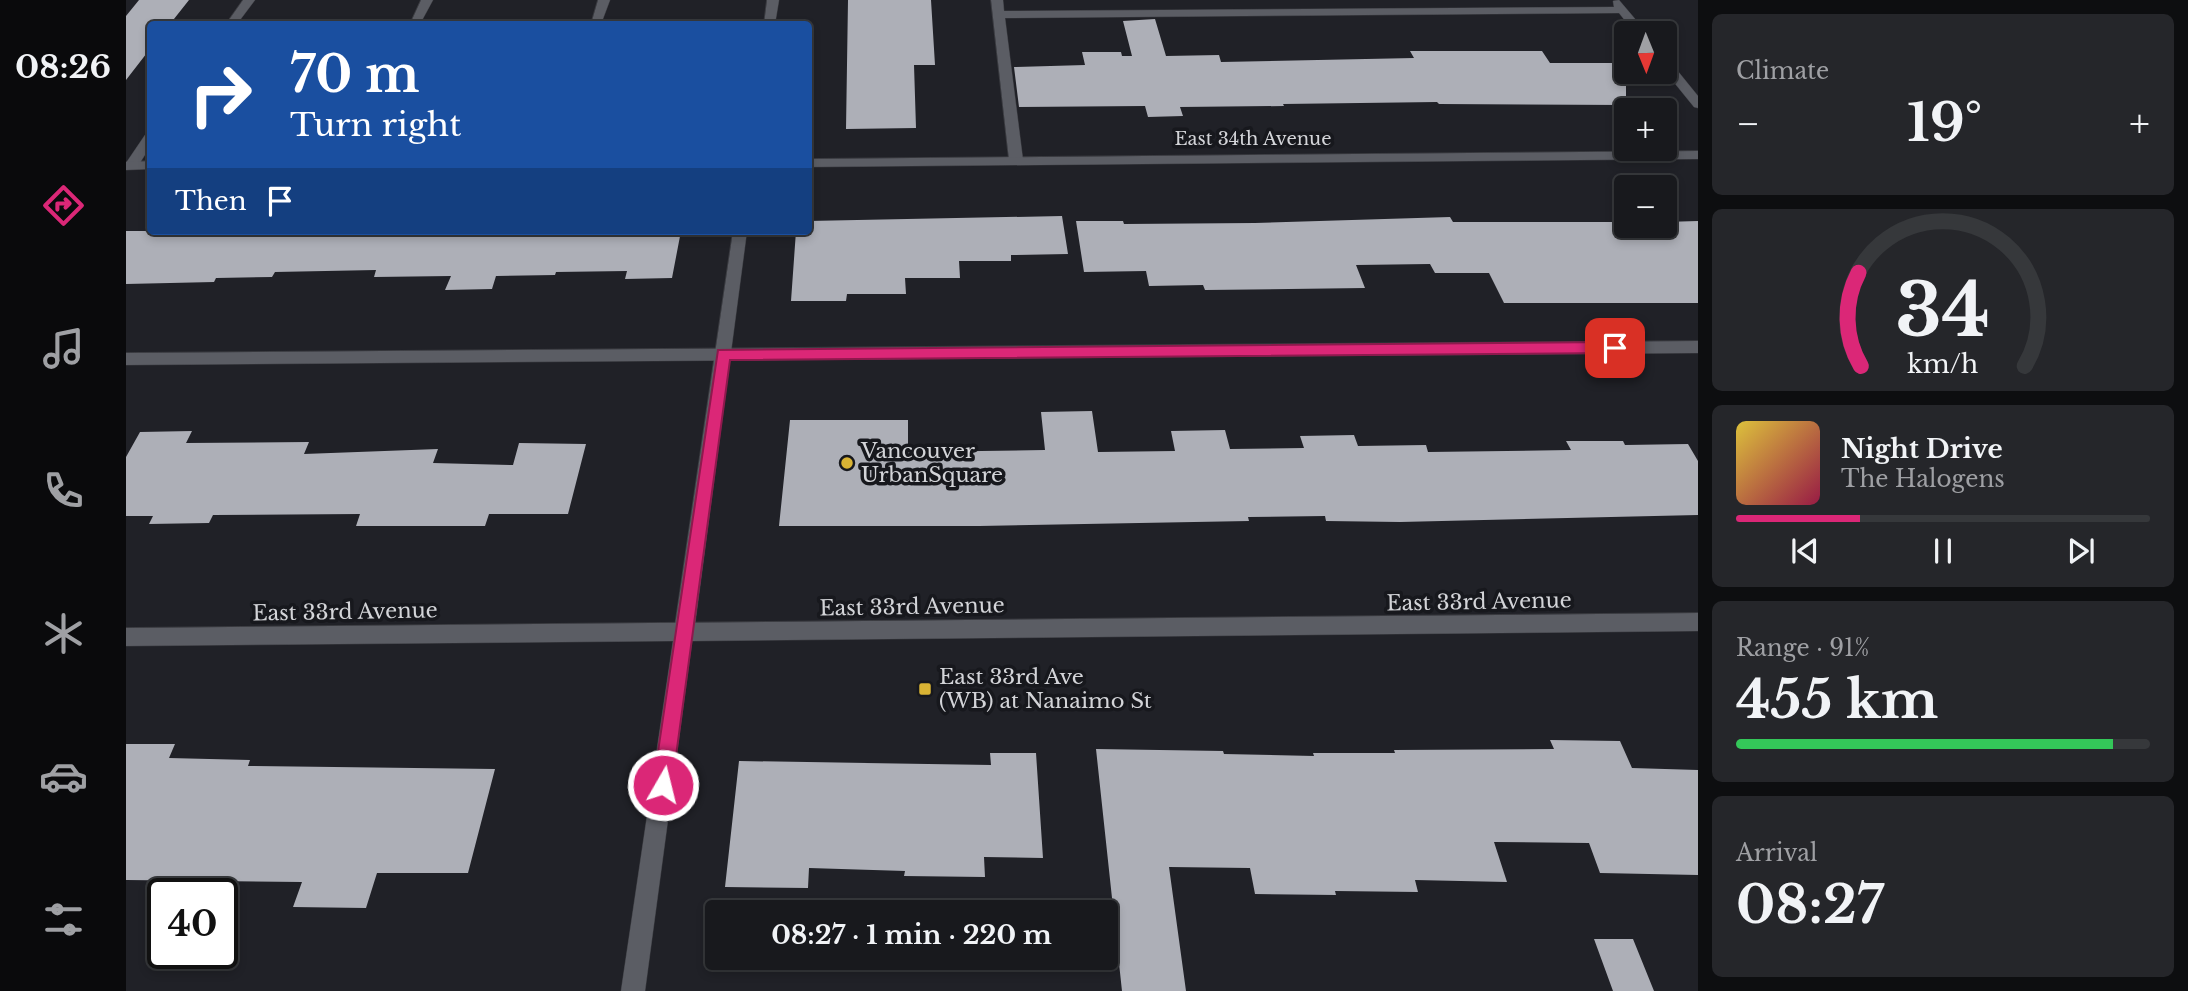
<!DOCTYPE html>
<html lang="en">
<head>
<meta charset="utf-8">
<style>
	:root { --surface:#18191d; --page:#25262a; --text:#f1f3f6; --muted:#9fa0a4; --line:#36383b; --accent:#db2777 }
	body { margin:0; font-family:"Libre Baskerville",serif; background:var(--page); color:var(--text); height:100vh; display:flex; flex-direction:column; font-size:26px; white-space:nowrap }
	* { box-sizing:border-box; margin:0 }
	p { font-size:23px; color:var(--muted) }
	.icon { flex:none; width:38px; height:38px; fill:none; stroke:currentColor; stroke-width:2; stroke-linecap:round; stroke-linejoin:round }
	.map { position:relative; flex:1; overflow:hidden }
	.side { display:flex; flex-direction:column; gap:14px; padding:14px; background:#0d0e10; width:490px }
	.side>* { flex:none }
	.guide { position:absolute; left:21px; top:21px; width:665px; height:214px; border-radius:7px; box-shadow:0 4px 10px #0003,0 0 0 2px var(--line); background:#1a4fa0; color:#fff; overflow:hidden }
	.needle { width:46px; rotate:179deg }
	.controls { position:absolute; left:1488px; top:21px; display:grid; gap:14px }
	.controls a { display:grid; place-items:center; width:63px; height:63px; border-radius:7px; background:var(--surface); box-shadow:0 4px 10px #0003,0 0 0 2px var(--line); font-size:35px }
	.speed { position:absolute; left:21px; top:878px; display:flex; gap:14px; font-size:35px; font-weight:700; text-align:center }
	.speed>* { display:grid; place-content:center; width:91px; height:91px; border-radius:50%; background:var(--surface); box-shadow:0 4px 10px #0003,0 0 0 2px var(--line); line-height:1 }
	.speed .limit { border:4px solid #111; border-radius:10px; background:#fff; color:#111 }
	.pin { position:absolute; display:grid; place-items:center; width:60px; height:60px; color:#fff; margin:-30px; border-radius:14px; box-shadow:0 4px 10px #0006 }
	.me { position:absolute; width:77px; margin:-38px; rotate:8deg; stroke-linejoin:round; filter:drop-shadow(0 0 5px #0008) }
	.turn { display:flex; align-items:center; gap:24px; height:147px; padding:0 28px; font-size:32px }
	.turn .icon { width:91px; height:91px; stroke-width:2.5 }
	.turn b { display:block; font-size:49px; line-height:60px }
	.then { display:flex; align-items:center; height:66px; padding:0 28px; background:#0003; gap:14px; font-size:26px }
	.big { font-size:52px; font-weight:800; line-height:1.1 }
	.side .widget { flex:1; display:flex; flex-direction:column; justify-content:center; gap:10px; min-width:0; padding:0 24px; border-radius:10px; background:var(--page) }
	.side .dial { align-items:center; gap:0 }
	.dial svg { height:182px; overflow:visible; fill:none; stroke:var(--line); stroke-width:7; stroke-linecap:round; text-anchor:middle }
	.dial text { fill:var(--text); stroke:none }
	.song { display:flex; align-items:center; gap:21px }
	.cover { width:84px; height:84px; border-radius:10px; background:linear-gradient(135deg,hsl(50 70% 55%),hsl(340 70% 35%)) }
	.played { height:7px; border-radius:4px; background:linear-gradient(90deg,var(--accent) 30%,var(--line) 30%) }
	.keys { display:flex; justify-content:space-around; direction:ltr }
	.heat { display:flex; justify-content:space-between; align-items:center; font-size:38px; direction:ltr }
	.charge { height:10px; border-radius:5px; background:linear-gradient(90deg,#34c759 91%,var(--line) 0) }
	.trip { position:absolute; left:579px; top:900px; width:413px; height:70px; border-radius:7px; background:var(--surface); box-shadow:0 4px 10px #0003,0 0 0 2px var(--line); font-weight:800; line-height:70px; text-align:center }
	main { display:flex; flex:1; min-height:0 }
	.tabs { display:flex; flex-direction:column; width:126px; justify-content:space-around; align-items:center; background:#0a0a0c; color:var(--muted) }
	.tabs .icon { width:49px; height:49px }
	.tabs .on { color:var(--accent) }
	.tabs b { font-size:32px; color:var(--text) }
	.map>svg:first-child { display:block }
	.building { fill:#adafb7 }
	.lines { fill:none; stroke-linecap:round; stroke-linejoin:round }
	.lane-casing { stroke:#3a3b40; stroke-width:1 }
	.street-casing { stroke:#3a3b40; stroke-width:1 }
	.secondary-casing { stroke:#3a3b40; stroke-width:1 }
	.lane { fill:#5b5d64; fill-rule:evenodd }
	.street { fill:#5b5d64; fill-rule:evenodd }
	.secondary { fill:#5b5d64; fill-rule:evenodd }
	.route { fill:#db2777; stroke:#8e194d; stroke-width:2 }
	.poi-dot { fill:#d9b334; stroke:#17181d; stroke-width:2.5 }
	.labels { text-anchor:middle; stroke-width:7; stroke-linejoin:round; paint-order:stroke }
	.far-street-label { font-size:18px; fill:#d3d4d8; stroke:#17181d }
	.poi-label { font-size:21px; fill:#d3d4d8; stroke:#17181d; text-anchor:start }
	.street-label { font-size:21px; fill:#d3d4d8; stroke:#17181d }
</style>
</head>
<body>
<main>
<nav class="tabs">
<b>08:26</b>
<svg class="icon on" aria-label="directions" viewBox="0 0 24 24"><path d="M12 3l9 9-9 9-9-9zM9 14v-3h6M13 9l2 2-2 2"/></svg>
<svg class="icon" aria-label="music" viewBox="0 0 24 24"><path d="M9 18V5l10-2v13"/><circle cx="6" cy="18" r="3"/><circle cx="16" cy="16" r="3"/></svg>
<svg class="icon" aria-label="phone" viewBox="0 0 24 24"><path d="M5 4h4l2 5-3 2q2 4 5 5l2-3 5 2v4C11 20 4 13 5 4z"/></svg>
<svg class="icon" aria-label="climate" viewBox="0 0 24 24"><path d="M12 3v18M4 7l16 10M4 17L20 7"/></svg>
<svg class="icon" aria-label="car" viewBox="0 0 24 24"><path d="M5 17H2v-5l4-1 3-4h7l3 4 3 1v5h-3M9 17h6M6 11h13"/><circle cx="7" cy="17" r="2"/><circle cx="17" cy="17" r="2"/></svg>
<svg class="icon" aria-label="filters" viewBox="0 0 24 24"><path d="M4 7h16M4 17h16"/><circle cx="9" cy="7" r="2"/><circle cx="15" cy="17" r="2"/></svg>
</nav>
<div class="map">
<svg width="1572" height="991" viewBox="0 0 1572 991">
	<rect width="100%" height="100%" fill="#202127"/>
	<path class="building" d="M13,0H63L44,24H24V49L0,80V16Z
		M722,0H805L809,65H788L790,128L720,129Z
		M1029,19L1040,56L1093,55L1095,62L1288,58L1284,51H1416L1424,63H1500V105L1313,104L1311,102L1157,104L1158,106L1054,107L1057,116L1022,117L1019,106L893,107L888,67L959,65L956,52H995L996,56H1006L997,21Z
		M936,216L942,254L885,255V261H833L834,278H779L780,294H721L720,301H665L670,231H682V221Z
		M1324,217L1327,222H1500V226H1538V222L1572,221V303H1378L1363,273H1309L1304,264L1230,265L1239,288L1079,290L1077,285L1023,286L1020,271L958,272L950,221H997L998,224L1129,223Z
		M0,231H555L546,278L499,279L501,271L430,272L429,275L370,276L366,289L319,290L325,276L248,277L250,270L149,272L146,277L90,278L88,282L0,284Z
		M966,411L972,452L1049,451L1045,431L1099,430L1104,449L1178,448L1174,436L1228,435L1232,446L1300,445L1302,452L1445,450L1440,441H1497L1499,445L1562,444L1572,461V515L1274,522L1200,521L1199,516L1122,517L1123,521L853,526H653L664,420H782V452L919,450L915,412Z
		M66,431L60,443L183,442L178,454L312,449L307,463L387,465L393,443L460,444L442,514H363L359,526H230L234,514L87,515L83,523L23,524L27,516H0V457L14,432Z
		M1424,740L1494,741L1506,768L1572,770V875L1474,873L1463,843L1368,842L1381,882L1289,880L1292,892L1209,891L1210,895L1129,894L1124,868L1043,867L1060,991H996L970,749L1097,751L1098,754L1188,756L1187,753H1269L1268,750L1428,749Z
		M0,744H49L43,758L124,760L122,766L369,769L342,873H251L240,908L167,907L176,882L0,880Z
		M864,753H910L917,858L858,857L859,877L778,876L779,871L683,868L682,888L599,887L613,761L865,765Z
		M1468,939H1507L1528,991H1487Z"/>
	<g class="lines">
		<defs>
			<path id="lane" d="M117,0H129L111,24H100Z
				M472,0H484L475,24H465Z
				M865,0H877L878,11L1488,7L1487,1L1493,0L1521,33H1509L1493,13L879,18L897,160L890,164L883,160Z
				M1538,58L1542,59L1572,96V108L1568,107L1538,70Z
				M24,134V147L10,169H0V163L19,135Z
				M1572,341V353L0,365V353Z"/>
			<path id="street" d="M295,0H307L294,24H284Z
				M641,0H653L649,24H638Z
				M1572,151V159L682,167V159Z
				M24,161V169L0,170V162Z
				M607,231H621L568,632L565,638L558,641L551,638L548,632Z"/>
			<path id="secondary" d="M1572,613V631L566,641L519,991H495L547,641L0,646V628Z"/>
		</defs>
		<use href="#lane" class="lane-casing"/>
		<use href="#street" class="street-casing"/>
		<use href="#secondary" class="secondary-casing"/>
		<use href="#lane" class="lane"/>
		<use href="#street" class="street"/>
		<use href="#secondary" class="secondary"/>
	</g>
	<path class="route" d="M1489,342L1496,348L1489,353L604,360L546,785L543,792L537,794L530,792L527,785L592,350Z"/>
	<g class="poi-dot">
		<circle cx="721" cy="463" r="7"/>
		<rect x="792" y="682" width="14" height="14" rx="3.5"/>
	</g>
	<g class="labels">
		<g class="far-street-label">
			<text x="1127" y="145">East 34th Avenue</text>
		</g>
		<g class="poi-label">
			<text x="735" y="458">Vancouver<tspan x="735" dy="24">UrbanSquare</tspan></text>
			<text x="813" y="684">East 33rd Ave<tspan x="813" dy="24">(WB) at Nanaimo St</tspan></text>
		</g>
		<g class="street-label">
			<text transform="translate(1353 602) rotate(-1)" y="7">East 33rd Avenue</text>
			<text transform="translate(786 607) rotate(-1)" y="7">East 33rd Avenue</text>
			<text transform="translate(219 612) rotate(-1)" y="7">East 33rd Avenue</text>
		</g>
	</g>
</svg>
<div class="controls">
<a><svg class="needle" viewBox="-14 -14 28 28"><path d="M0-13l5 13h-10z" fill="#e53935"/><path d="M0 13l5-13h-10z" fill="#9fa0a4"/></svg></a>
<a>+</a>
<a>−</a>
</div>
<div class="speed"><div class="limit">40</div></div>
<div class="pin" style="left:1489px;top:348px;background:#d93025"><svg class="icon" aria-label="arrive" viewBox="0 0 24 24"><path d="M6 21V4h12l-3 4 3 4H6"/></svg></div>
<svg class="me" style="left:537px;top:785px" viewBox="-20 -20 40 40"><circle r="17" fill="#db2777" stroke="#fff" stroke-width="3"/><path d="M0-11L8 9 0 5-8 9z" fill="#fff"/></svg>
<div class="trip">08:27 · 1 min · 220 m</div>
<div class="guide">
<div class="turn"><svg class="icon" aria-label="right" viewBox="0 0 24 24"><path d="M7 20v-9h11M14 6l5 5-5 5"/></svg><div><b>70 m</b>Turn right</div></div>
<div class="then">Then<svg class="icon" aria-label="arrive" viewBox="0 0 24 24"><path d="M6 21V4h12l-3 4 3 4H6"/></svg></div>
</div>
</div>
<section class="side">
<div class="widget"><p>Climate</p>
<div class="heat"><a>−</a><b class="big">19°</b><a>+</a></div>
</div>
<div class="widget dial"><svg viewBox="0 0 100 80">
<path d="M14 69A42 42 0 1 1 86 69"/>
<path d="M14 69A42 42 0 0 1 13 28" stroke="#db2777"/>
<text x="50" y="56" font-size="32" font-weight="700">34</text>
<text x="50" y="72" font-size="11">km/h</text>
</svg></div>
<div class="widget">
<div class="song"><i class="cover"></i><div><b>Night Drive</b><p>The Halogens</p></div></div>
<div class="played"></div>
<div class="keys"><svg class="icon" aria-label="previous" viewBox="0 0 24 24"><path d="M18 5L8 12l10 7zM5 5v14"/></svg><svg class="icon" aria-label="pause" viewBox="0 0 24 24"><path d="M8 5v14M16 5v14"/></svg><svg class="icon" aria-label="next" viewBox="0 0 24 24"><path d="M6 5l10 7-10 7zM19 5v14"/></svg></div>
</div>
<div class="widget"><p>Range · 91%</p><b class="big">455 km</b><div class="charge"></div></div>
<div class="widget"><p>Arrival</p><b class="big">08:27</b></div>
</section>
</main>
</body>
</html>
